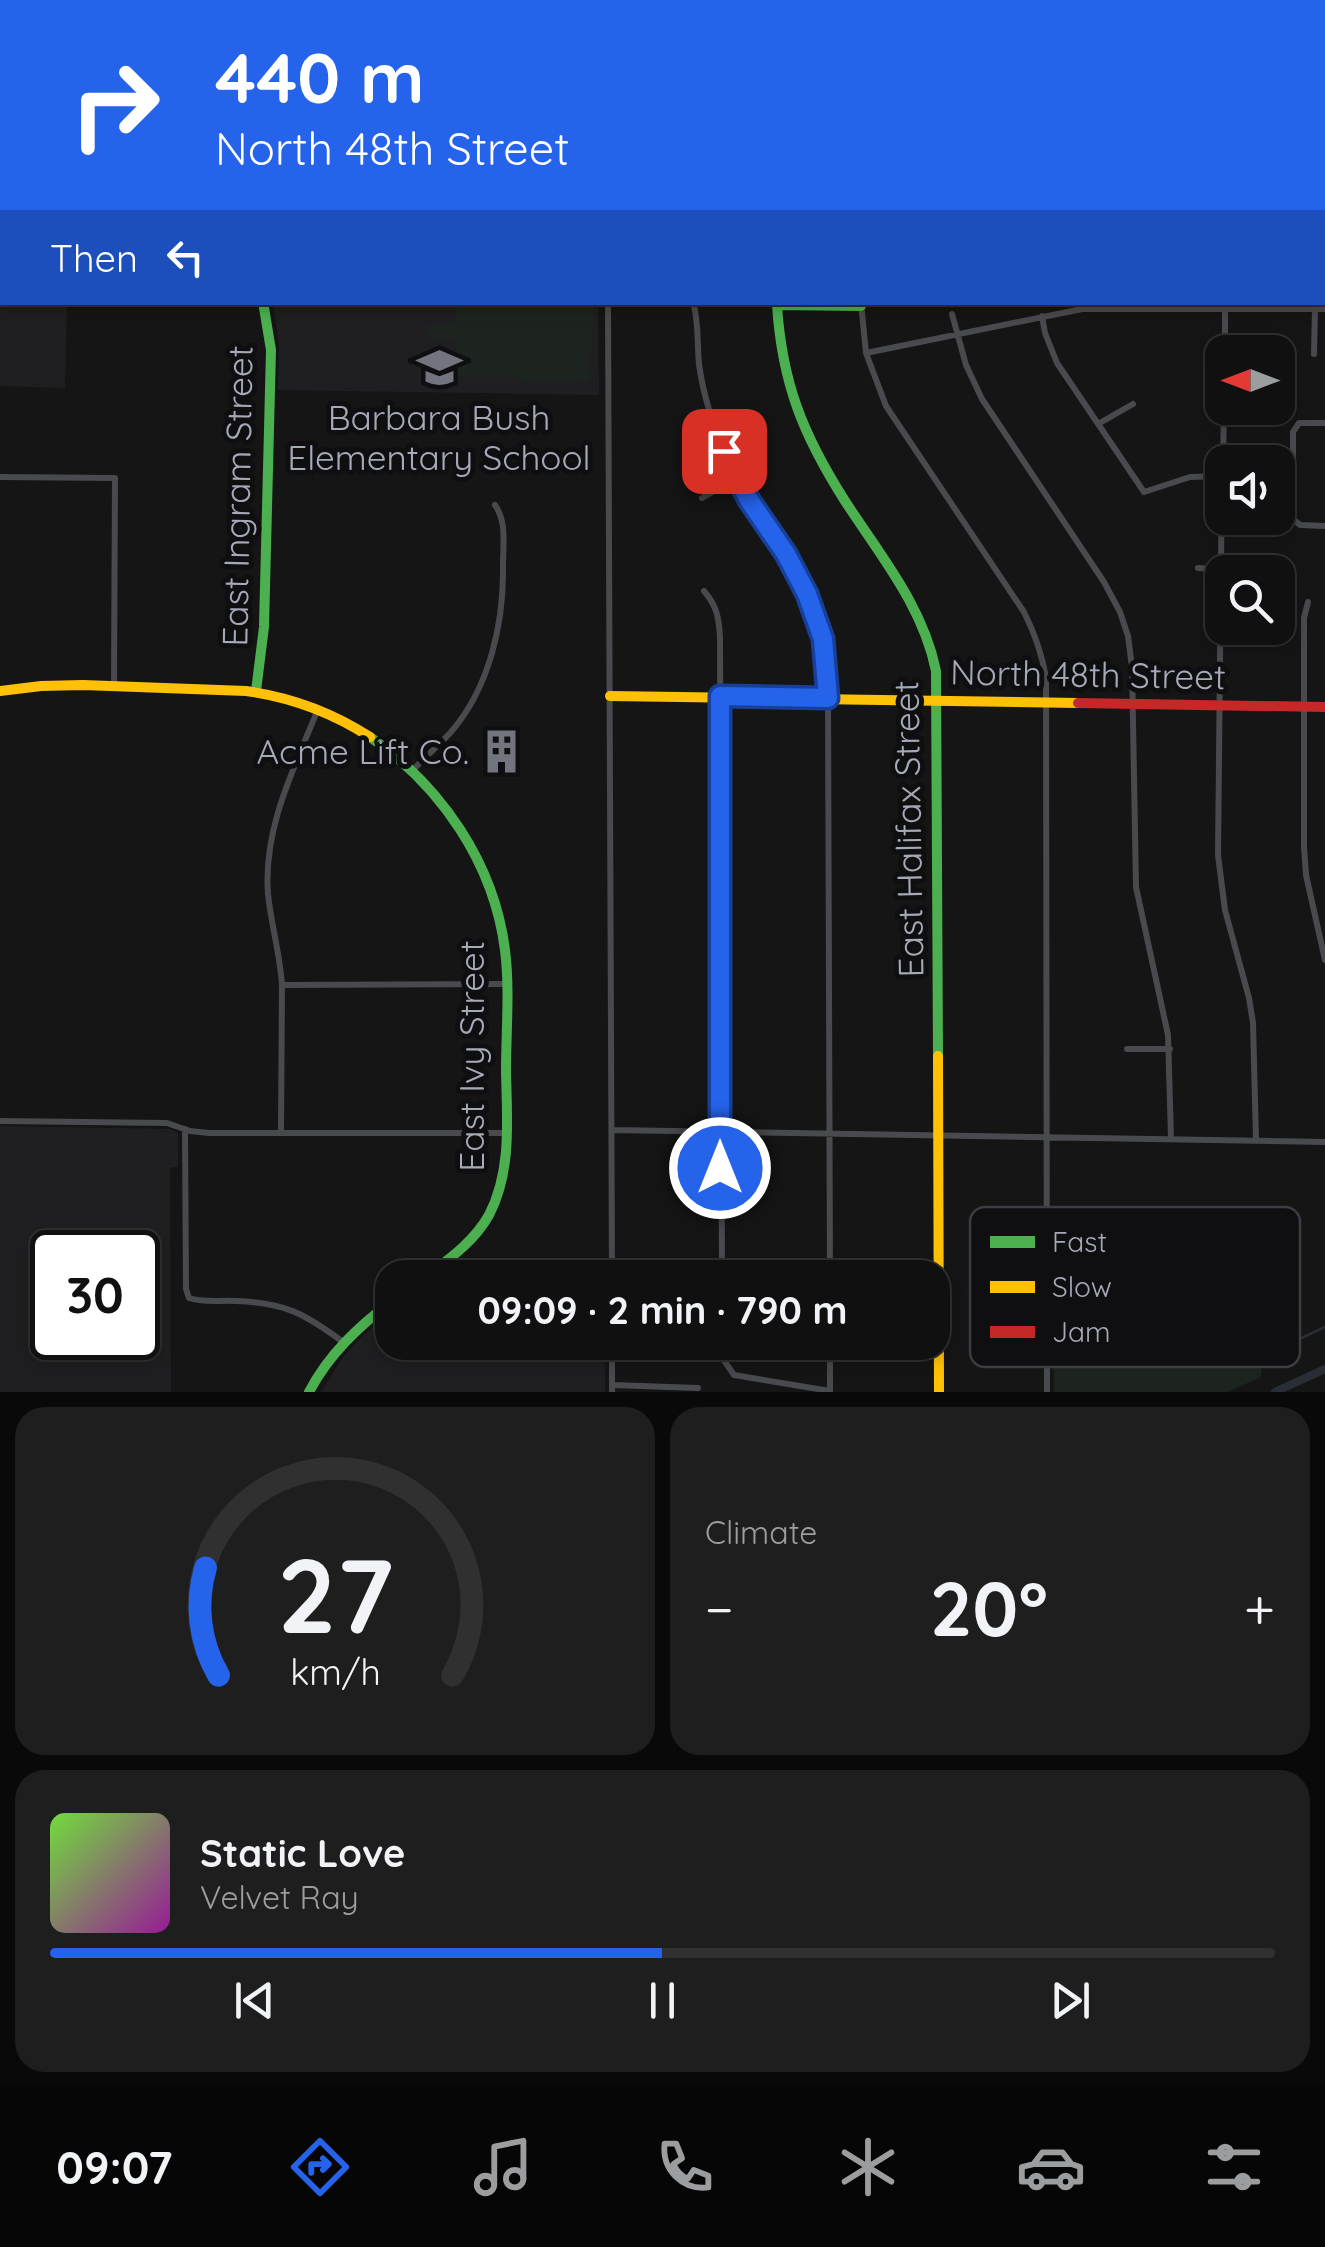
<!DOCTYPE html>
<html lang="en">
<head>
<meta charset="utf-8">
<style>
	:root { --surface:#101010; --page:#1e1e1e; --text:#f1f3f6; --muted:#9c9d9f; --line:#303030; --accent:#2563eb }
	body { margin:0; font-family:Quicksand,sans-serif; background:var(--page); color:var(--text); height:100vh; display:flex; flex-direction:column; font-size:38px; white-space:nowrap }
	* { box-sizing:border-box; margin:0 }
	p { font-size:32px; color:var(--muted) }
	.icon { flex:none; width:55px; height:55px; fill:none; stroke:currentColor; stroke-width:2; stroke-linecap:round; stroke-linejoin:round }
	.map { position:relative; height:1392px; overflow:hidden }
	.sheet { display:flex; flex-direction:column; gap:15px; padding:15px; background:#090909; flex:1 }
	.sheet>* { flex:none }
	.hud { position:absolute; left:0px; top:0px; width:1325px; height:305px; box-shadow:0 5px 15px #0003,0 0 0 2px var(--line); background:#2563eb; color:#fff; overflow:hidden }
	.needle { width:65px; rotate:270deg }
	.controls { position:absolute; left:1205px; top:335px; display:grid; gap:20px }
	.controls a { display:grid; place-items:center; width:90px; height:90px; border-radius:20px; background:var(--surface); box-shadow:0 5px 15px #0003,0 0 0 2px var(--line); font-size:50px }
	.speed { position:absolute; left:30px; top:1230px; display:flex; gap:20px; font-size:50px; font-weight:700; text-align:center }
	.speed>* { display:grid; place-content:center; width:130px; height:130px; border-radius:50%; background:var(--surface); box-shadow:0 5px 15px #0003,0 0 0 2px var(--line); line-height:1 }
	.speed .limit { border:5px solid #111; border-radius:15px; background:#fff; color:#111 }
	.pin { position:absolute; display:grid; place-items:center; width:85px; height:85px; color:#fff; margin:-42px; border-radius:20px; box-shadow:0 5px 15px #0006 }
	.me { position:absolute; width:110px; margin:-55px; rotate:0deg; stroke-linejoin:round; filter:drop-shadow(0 0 8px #0008) }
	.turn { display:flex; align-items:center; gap:35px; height:210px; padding:0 50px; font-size:45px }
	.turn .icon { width:130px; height:130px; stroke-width:2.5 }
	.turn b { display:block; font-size:70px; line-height:85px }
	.then { display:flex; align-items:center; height:95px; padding:0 50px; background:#0003; gap:20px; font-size:38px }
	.big { font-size:75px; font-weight:700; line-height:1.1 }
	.sheet .card { flex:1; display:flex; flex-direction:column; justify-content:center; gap:15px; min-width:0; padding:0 35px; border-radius:30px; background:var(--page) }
	.sheet .dial { align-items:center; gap:0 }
	.dial svg { height:260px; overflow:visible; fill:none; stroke:var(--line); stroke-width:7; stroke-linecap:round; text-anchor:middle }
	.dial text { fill:var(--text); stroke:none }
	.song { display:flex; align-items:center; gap:30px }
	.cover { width:120px; height:120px; border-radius:15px; background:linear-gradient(135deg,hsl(100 70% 55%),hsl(300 70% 35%)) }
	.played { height:10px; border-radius:5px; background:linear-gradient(90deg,var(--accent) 50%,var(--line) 50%) }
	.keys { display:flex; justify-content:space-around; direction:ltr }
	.heat { display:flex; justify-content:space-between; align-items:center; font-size:55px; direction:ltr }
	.sheet .tiles { flex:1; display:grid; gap:15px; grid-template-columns:1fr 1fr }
	.card:last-child { grid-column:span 2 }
	.trip { position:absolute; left:375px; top:1260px; width:575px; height:100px; border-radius:30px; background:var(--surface); box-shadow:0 5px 15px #0003,0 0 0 2px var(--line); font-weight:700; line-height:100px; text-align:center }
	.tabs { display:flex; height:160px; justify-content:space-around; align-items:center; background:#060606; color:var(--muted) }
	.tabs .icon { width:70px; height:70px }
	.tabs .on { color:var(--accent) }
	.tabs b { font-size:45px; color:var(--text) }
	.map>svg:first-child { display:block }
	.built { fill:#1f1f21; fill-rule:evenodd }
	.green { fill:#1d241f }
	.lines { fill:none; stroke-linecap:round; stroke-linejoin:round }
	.stream { stroke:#292e36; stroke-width:2.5 }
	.canal { stroke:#292e36; stroke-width:8 }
	.street { stroke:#494a4e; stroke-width:6 }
	.fast { stroke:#4caf50; stroke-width:10 }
	.slow { stroke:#ffc107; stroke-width:10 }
	.jam { stroke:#c62828; stroke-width:10 }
	.route-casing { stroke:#184099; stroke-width:25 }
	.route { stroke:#2563eb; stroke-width:18 }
	.labels { text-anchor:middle; stroke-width:10; stroke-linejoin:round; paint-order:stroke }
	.poi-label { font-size:35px; fill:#a6a9b6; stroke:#0f0f11 }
	.street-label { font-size:35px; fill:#a6a9b6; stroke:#0f0f11 }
	.key { fill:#0f0f11; stroke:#3c3d43; stroke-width:2.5 }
	.key-label { font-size:28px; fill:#a6a9b6 }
</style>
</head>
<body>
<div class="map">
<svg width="1325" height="1392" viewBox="0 0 1325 1392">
	<rect width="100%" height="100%" fill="#151515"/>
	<path class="built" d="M2,222V302L67,303L65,388L0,386V223Z
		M273,303H598L599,395L278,390L279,345Z
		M0,1126L170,1129L178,1133V1167H170L171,1392H0ZM138,1252V1338H52V1252Z
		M392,1310V1342L438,1343L448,1355L467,1343H605V1392H321L343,1357L360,1338Z"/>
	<path class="green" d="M456,303H594L592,350L588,354L589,380L575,382H522L517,377H455L456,339L428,338L429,324H456Z
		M1054,1282L1265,1286L1261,1377L1228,1392H1054Z"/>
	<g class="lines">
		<path class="stream" d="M1278,1349L1325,1327"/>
		<path class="canal" d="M1275,1392L1325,1369"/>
		<path class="street" d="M511,2V0
			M867,2V0
			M961,2V0
			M1088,2V0
			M1185,2V0
			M1322,44H1325
			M0,214H2
			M1322,250H1325
			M608,302L612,1278
			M693,302C699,322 697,344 699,364C703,394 713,425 725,453C753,516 805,568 822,636C827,656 827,677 828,698L830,1278
			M861,303L866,353L886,406L1024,612C1035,634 1042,653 1046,678L1047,1392
			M952,314L966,365L982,399L1104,582L1120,612L1128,636L1132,667L1136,887L1168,1035L1171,1138
			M1042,316L1045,333L1057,363L1144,492L1190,477L1222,476
			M1225,352V302
			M866,353L1082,309H1325
			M1314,354L1315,309
			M1325,423H1299L1293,432V519L1300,525L1325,526
			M1098,424L1133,404
			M1223,462L1224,408
			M1222,469L1218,855L1225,910L1249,998L1253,1023L1256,1140
			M0,477L115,478L114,686
			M702,498L738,478
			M1198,568L1220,569
			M704,591C717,606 719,618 720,638L722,1278
			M1308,602L1304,618V847L1306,875L1325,960
			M413,770C425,757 439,745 451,732C490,687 504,622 503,565C503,545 507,522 495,505
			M282,985L506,984
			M1127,1049H1170
			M0,1121L167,1123L190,1131L209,1133H505
			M185,1129L186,1289L189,1298C203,1303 220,1300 236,1301C285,1303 304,1313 343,1342
			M612,1130L1325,1142
			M281,1133L282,985C280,954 271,924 268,894C263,828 294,769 318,709
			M612,1342V1392
			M722,1342L723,1359L734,1375L830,1391
			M830,1342V1391
			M612,1385L698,1388"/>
		<path class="fast" d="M861,306L777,305C782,383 803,435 845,501C880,555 923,606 936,671L938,1056
			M256,691L264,627L271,350L263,302
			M370,737C441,786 494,863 505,950C510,990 506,1031 506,1072C507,1119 512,1171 489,1215C474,1242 448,1260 424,1278
			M309,1392C329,1354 358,1327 392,1301"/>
		<path class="slow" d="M0,691L41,686L83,685L246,691C290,697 333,713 370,737
			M610,696L1078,703
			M938,1056L939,1392"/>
		<path class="jam" d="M169,0V2
			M1078,703L1325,707"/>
	</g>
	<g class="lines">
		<defs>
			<path id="route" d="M720,1168V696L828,698L823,639L807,594L786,554L749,500L724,451"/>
		</defs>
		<use href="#route" class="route-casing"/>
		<use href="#route" class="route"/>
	</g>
	<defs>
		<symbol id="school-bare" viewBox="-9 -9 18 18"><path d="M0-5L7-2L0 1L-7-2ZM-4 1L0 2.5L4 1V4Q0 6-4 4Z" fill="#73757e" stroke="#0f0f11" stroke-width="2.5" paint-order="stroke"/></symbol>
		<symbol id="building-bare" viewBox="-9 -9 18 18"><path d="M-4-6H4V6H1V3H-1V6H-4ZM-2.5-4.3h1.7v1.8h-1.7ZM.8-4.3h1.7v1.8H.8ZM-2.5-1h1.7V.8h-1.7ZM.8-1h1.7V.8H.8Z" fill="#73757e" stroke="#0f0f11" stroke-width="2.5" paint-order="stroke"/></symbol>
	</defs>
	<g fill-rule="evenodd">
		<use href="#school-bare" x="408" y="336" width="63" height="63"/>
		<use href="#building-bare" x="470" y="720" width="63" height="63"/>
	</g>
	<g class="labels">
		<g class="poi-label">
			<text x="439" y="430">Barbara Bush<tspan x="439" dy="40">Elementary School</tspan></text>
			<text x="469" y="764" text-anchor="end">Acme Lift Co.</text>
		</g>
		<g class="street-label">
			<text transform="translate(238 496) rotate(-89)" y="12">East Ingram Street</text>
			<text transform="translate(1088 675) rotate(1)" y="12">North 48th Street</text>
			<text transform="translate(909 829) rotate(-91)" y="12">East Halifax Street</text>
			<text transform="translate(472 1056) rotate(-90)" y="12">East Ivy Street</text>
		</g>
	</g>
	<rect x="970" y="1207" width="330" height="160" rx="15" class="key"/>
	<rect x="990" y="1236" width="45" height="12" fill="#4caf50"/>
	<rect x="990" y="1281" width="45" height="12" fill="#ffc107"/>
	<rect x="990" y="1326" width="45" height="12" fill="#c62828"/>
	<g class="key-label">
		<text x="1052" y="1252">Fast</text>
		<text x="1052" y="1297">Slow</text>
		<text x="1052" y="1342">Jam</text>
	</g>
</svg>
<div class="controls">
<a><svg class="needle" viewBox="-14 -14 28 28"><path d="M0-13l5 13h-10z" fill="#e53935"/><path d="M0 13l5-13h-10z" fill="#9c9d9f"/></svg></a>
<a><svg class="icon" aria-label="sound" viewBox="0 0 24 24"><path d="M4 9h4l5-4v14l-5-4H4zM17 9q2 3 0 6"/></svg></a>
<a><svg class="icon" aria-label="search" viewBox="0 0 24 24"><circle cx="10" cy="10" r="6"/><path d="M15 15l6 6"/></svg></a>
</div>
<div class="speed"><div class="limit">30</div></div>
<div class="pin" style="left:724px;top:451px;background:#d93025"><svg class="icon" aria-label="arrive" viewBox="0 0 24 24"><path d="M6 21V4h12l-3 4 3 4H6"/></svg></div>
<svg class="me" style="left:720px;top:1168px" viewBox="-20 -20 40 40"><circle r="17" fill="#2563eb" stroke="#fff" stroke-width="3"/><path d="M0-11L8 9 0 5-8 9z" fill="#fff"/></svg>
<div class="trip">09:09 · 2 min · 790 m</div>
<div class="hud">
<div class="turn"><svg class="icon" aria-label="right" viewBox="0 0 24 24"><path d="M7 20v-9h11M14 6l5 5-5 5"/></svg><div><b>440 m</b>North 48th Street</div></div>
<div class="then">Then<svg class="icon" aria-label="left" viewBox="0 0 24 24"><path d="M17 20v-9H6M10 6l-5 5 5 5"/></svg></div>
</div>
</div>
<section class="sheet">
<div class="tiles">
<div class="card dial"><svg viewBox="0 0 100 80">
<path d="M14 69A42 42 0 1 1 86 69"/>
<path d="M14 69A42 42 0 0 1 10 36" stroke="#2563eb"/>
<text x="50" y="56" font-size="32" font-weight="700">27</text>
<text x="50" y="72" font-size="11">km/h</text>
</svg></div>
<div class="card"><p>Climate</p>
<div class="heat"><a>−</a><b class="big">20°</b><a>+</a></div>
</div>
<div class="card">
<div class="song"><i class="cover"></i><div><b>Static Love</b><p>Velvet Ray</p></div></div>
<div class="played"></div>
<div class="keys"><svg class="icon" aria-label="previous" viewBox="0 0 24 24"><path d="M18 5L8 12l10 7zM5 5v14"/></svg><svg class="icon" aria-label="pause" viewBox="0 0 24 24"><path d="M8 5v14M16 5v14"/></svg><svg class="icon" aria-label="next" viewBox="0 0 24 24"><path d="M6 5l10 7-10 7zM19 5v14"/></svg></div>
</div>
</div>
</section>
<nav class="tabs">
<b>09:07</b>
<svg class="icon on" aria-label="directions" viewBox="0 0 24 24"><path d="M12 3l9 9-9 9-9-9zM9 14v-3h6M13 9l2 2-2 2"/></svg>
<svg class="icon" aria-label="music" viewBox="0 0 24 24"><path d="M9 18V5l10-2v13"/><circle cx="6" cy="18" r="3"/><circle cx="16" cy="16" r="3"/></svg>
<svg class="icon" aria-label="phone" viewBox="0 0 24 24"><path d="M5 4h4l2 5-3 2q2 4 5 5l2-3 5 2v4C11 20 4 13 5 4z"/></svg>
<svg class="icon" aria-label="climate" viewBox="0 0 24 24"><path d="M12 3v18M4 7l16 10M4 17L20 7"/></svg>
<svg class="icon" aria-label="car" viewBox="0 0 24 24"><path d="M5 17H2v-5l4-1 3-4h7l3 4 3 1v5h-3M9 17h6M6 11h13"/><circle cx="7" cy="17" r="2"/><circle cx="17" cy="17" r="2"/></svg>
<svg class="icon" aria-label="filters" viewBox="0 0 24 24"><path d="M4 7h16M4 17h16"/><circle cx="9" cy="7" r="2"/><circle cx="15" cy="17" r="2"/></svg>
</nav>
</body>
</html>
